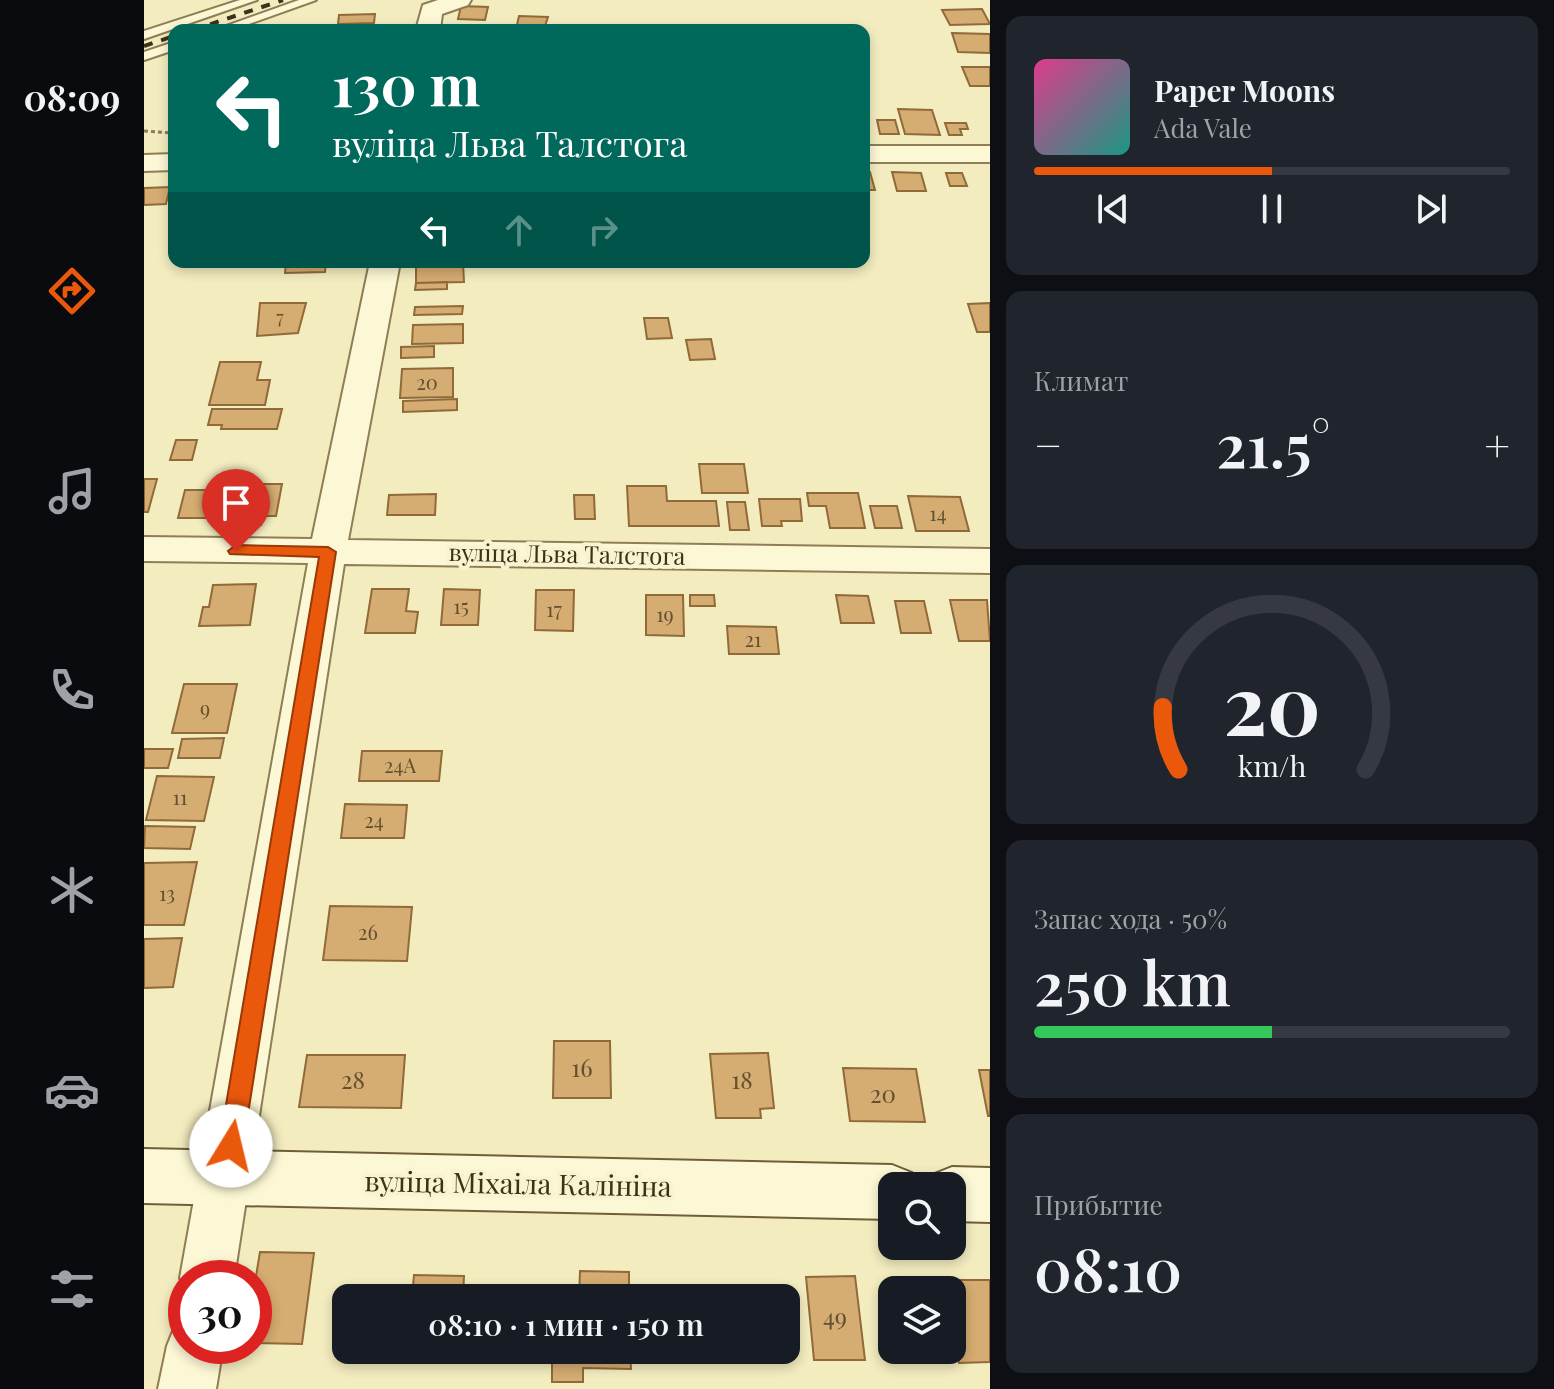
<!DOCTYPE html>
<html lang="ru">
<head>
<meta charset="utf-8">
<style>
	:root { --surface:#171b24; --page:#20242c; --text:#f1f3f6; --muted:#9ea1a6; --line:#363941; --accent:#ea580c }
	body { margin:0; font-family:"Playfair Display",serif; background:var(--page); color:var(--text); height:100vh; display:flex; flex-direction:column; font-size:30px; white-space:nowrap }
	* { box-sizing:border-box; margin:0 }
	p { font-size:26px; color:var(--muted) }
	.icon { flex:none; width:44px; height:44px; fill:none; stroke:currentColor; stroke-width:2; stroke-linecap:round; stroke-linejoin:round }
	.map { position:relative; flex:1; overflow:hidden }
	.panel { display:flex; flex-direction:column; gap:16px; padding:16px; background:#0d0f14; width:564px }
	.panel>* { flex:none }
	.guide { position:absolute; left:24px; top:24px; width:702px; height:244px; border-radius:16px; box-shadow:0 4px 12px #0003; background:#00695c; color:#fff; overflow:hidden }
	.fabs { position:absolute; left:734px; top:1172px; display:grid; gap:16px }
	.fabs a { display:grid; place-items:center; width:88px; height:88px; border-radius:16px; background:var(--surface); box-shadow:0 4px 12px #0003; font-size:40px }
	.speed { position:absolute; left:24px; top:1260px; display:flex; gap:16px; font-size:40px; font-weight:700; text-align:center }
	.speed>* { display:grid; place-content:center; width:104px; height:104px; border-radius:50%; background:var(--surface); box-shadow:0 4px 12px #0003; line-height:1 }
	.speed .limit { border:12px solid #d22; background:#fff; color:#111 }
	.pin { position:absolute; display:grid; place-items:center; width:68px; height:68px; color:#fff; margin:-82px -34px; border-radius:50% 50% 50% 0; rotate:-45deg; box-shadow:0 0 8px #0007 }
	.pin .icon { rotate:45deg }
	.me { position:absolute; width:88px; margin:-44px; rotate:9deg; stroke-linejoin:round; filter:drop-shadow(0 0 6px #0008) }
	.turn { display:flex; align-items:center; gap:28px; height:168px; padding:0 32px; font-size:36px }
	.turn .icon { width:104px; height:104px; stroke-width:2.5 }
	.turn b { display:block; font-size:56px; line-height:68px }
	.lanes { display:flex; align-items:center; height:76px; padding:0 32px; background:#0003; justify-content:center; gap:40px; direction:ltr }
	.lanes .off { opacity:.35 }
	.big { font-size:60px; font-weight:600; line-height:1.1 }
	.panel .card { flex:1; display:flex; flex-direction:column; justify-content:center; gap:12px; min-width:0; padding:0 28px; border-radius:16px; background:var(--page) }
	.panel .dial { align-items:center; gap:0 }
	.dial svg { height:208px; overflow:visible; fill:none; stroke:var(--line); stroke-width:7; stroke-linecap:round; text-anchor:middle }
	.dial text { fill:var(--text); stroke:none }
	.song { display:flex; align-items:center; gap:24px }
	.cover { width:96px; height:96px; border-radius:12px; background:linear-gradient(135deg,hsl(330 70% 55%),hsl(170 70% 35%)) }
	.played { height:8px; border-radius:4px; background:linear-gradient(90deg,var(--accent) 50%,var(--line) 50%) }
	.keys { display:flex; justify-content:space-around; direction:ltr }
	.heat { display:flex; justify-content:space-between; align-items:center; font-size:44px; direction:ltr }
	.charge { height:12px; border-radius:6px; background:linear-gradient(90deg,#34c759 50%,var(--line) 0) }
	.trip { position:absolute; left:188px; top:1284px; width:468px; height:80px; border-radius:16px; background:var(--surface); box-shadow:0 4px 12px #0003; font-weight:600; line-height:80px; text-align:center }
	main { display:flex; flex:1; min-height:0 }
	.tab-bar { display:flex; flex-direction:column; width:144px; justify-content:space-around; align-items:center; background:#090b0e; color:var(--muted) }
	.tab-bar .icon { width:56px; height:56px }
	.tab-bar .current { color:var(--accent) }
	.tab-bar b { font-size:36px; color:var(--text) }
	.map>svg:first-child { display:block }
	.building { fill:#d5ac71; stroke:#906a38; stroke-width:2 }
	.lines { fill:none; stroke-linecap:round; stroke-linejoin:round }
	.service-casing { stroke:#8e7d55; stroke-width:4 }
	.minor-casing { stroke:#8e7d55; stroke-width:4 }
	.secondary-casing { stroke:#705e39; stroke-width:4 }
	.path { stroke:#8e7d55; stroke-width:3; stroke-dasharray:4 3; stroke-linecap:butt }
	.service { fill:#fcf7d4; fill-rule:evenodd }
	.minor { fill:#fcf7d4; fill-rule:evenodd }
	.secondary { fill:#fcf7d4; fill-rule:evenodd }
	.rail { stroke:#3c311b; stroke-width:4; stroke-dasharray:9 9; stroke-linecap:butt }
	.route { fill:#ea580c; stroke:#983908; stroke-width:2 }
	.labels { text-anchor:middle; stroke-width:8; stroke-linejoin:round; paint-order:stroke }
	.far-number-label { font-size:18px; fill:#625030 }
	.number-label { font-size:20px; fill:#625030 }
	.street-label { font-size:24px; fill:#3c311b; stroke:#f9f4d0 }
	.near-number-label { font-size:24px; fill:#625030 }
	.near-street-label { font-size:28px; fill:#3c311b; stroke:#f9f4d0 }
</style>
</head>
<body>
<main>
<nav class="tab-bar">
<b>08:09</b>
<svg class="icon current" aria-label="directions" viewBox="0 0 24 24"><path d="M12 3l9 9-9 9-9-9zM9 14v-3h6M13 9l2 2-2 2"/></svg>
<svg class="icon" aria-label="music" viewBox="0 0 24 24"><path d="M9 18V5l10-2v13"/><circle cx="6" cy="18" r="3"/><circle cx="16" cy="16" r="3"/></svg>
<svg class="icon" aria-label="phone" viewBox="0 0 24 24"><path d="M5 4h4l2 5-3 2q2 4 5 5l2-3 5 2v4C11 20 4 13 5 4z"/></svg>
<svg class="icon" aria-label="climate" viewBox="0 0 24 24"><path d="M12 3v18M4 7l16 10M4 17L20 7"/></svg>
<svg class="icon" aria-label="car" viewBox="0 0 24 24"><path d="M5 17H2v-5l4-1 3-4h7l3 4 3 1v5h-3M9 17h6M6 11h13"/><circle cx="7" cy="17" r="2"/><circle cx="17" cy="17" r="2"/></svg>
<svg class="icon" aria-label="filters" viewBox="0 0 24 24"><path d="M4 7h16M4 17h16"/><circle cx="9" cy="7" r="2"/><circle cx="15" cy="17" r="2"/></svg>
</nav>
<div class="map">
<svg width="846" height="1389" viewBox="0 0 846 1389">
	<rect width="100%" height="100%" fill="#f3ecbf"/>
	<path class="building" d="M317,6L344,7L341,20L314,19Z
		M838,9L846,24L806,25L798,10Z
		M231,14L230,23L194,24L195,15Z
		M375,16L404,17L400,29H372Z
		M808,33L846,34V53L814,52Z
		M818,67H846V86H826Z
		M754,109L788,110L796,135L761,134Z
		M733,120H751L755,134H736Z
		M801,123H822L824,129H816L818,135H805Z
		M720,172H726L731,190H720Z
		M748,172L777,173L782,191H753Z
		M802,173H818L823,186H806Z
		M26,187L22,204L0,205V188Z
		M142,262H182L181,272L141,273Z
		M319,262L320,282L272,283V264Z
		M303,282V289L271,290L272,283Z
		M116,303H162L154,333L113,336Z
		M846,303V332H833L824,304Z
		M319,306L318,314L270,315L271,307Z
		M500,318H524L528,338L503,339Z
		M319,324V343L268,344L269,325Z
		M567,339L571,359L546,360L542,340Z
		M290,346V357L257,358V347Z
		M76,362H117L113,380H126L121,405H65Z
		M309,368V397L256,398L258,369Z
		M313,399V410L259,412V401Z
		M68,409H138L133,429H77L78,425H64Z
		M32,440H53L48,460H26Z
		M555,464H600L604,493H558Z
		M0,479H13L4,512H0Z
		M75,484H138L132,516H119L117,525H77L79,518H34L41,490H74Z
		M483,486H522L523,501H572L575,526H485Z
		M663,493H714L721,528H686L682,506H665Z
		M292,494L291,515H243L245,495Z
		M430,495H450L451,519H431Z
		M764,496L816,497L825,531H772Z
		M615,499H656L658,521H637L638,526H618Z
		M583,502H601L605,530H586Z
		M726,506H753L758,528H731Z
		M112,584L106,625L55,626L59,607H65L69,585Z
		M228,589H265L262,611L274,612L271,633H221Z
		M300,589L336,590L334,625H297Z
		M392,590H430L429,631L391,630Z
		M502,595H539L540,636L502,635Z
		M546,595H570L571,606H546Z
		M692,595L724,596L730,623H697Z
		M806,600H843L846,641H815Z
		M751,601H780L787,633H757Z
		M583,626L632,627L635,654H585Z
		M40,684H93L83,733H28Z
		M80,738L76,758H34L38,739Z
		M0,749H29L24,768H0Z
		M218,751H298L295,781H215Z
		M13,776L70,777L60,821L2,820Z
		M201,804L263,805L260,838H197Z
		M1,826L51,827L46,849L0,848Z
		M53,862L40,925H0V863Z
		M186,906L268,907L263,961L179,960Z
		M38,938L29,987L0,988V939Z
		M410,1041H466L467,1098H409Z
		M624,1053L630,1108L616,1109L617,1118H572L566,1054Z
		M163,1055H261L257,1108L155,1107Z
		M699,1068L772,1069L781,1122L706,1121Z
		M835,1070H846V1116H844Z
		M116,1252L170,1253L158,1344L110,1343V1288Z
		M436,1271L485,1272V1298H435Z
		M270,1275L320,1276L319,1298H268Z
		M711,1276L721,1360H670L662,1277Z
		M801,1280H846V1362L815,1363L808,1322V1290H802Z
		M408,1350H486L487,1369L439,1368V1382H408Z"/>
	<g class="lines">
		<defs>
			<path id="service" d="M96,0H113L0,39V31Z
				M155,0H172L88,30H71Z
				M30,42V50L0,60V52Z"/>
			<path id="minor" d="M294,0H327L324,5L298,14L296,30H272L279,5Z
				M720,146H846V162H720Z
				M30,154V170L0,171V155Z
				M226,262H256L204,540L846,549V573L200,564L90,1278H42V1293L36,1278L164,563L0,561V537L168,539Z
				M42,1322V1346H79L72,1389H14L23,1346L31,1326Z"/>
			<path id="secondary" d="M0,1149L748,1165L768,1173L774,1186H748V1219L0,1203Z
				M808,1167L846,1168V1222L808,1221V1186H783L788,1175Z"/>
		</defs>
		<use href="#service" class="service-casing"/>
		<use href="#minor" class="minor-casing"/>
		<use href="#secondary" class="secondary-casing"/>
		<path class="path" d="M0,131L29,133"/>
		<use href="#service" class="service"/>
		<use href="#minor" class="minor"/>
		<use href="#secondary" class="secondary"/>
		<path class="rail" d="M49,30L139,0
			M0,46L30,36"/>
	</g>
	<path class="route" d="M92,545L184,547L192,552L99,1146L95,1154L87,1157L79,1154L75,1146L175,557L86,554L84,551Z"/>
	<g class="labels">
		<g class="far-number-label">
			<text x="136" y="324">7</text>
		</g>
		<g class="number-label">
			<text x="283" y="390">20</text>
			<text x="794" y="521">14</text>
			<text x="317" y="614">15</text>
			<text x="410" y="617">17</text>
			<text x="521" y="622">19</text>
			<text x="609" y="647">21</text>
			<text x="61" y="716">9</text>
			<text x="256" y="773">24А</text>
			<text x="36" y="805">11</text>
			<text x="230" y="828">24</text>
			<text x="23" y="901">13</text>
			<text x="224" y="940">26</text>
		</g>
		<g class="street-label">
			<text transform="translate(423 555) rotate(1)" y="8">вуліца Льва Талстога</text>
		</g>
		<g class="near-number-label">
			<text x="438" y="1077">16</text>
			<text x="209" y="1089">28</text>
			<text x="598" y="1089">18</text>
			<text x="739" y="1103">20</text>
			<text x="691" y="1326">49</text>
		</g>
		<g class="near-street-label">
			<text transform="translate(374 1184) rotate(1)" y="10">вуліца Міхаіла Калініна</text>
		</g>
	</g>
</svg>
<div class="fabs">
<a><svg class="icon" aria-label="search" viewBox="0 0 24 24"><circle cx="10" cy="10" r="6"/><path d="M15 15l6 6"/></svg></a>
<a><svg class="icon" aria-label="layers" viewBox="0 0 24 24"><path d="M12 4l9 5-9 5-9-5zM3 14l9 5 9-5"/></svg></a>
</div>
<div class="speed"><div class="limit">30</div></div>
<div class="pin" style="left:92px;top:551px;background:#d93025"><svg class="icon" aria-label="arrive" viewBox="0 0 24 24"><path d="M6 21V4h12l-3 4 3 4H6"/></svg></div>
<svg class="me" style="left:87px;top:1146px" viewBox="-20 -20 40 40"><circle r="19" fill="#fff"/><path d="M0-13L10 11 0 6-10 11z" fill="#ea580c"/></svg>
<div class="trip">08:10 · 1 мин · 150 m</div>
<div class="guide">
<div class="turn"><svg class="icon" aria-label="left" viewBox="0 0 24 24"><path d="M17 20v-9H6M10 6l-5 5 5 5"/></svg><div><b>130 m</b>вуліца Льва Талстога</div></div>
<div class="lanes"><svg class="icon" aria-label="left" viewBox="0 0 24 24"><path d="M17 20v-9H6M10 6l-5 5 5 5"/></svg><svg class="icon off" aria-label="ahead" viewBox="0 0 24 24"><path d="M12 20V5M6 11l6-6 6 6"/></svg><svg class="icon off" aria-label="right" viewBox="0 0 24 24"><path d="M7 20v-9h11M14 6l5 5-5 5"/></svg></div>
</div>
</div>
<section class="panel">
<div class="card">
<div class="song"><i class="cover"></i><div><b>Paper Moons</b><p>Ada Vale</p></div></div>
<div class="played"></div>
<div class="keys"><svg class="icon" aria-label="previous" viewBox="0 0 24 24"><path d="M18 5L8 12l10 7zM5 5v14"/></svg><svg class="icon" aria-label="pause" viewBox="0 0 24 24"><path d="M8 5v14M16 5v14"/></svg><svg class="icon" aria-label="next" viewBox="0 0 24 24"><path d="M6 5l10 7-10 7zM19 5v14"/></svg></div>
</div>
<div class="card"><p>Климат</p>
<div class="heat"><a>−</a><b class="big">21.5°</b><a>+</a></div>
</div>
<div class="card dial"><svg viewBox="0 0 100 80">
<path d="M14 69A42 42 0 1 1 86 69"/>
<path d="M14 69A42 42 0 0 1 8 45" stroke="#ea580c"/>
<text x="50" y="56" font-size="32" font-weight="700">20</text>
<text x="50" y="72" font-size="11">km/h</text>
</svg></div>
<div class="card"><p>Запас хода · 50%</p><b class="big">250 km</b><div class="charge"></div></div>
<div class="card"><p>Прибытие</p><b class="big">08:10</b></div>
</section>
</main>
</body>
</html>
